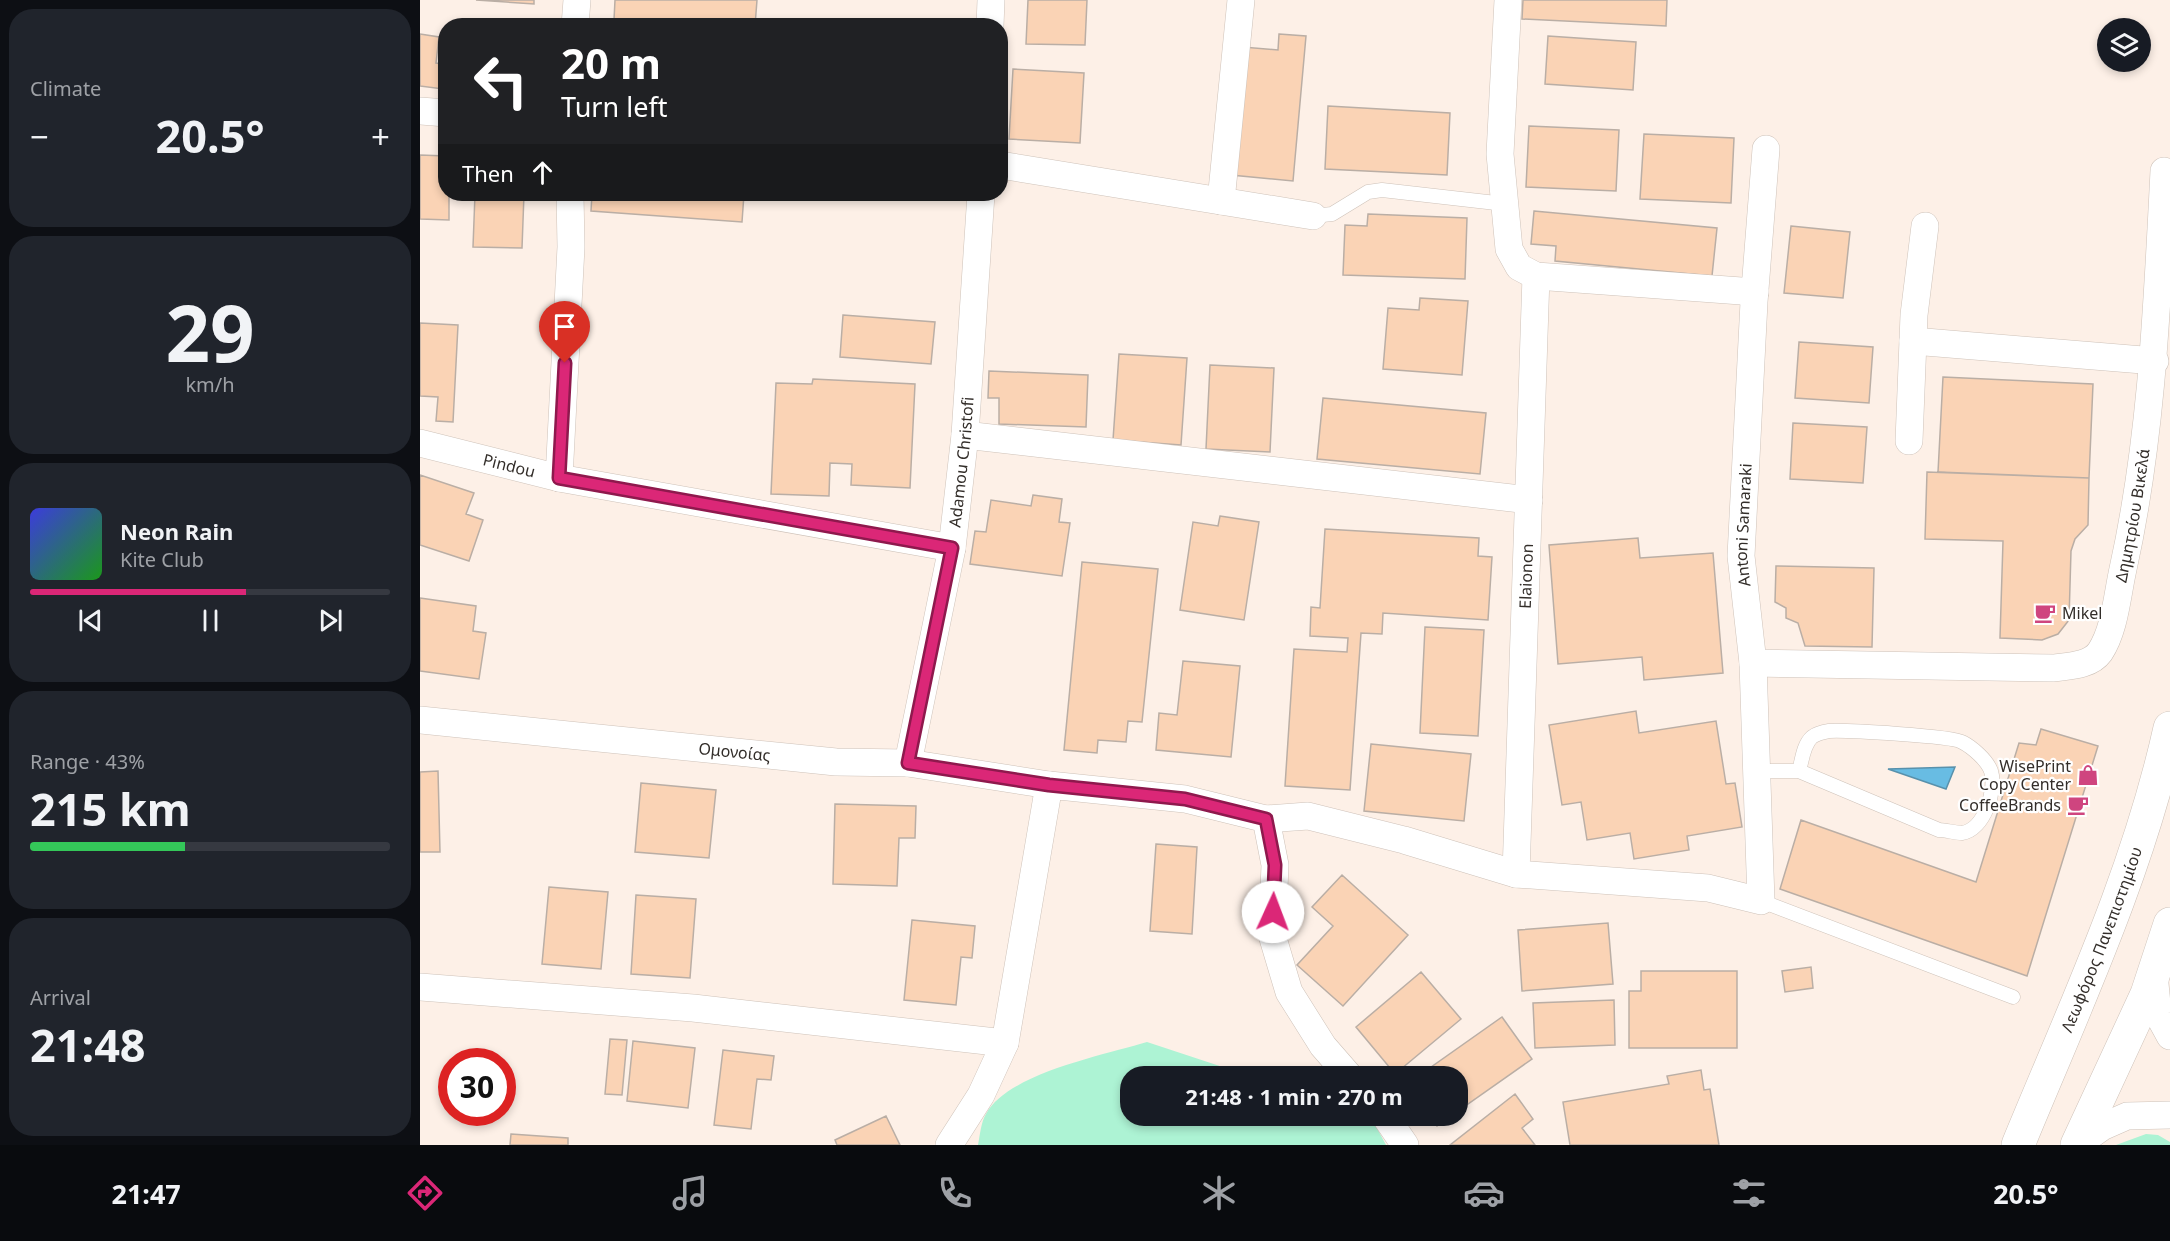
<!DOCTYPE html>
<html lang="en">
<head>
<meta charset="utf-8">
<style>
	:root { --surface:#171b24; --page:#20242c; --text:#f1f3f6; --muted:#9ea1a6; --line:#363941; --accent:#db2777 }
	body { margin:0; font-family:"Noto Sans",sans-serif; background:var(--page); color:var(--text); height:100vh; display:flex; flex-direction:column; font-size:22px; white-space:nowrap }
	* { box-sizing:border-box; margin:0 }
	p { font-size:20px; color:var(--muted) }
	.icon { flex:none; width:33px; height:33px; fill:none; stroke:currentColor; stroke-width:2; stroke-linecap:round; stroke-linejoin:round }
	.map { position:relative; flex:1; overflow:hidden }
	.drawer { display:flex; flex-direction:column; gap:9px; padding:9px; background:#0d0f14; width:420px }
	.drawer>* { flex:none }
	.top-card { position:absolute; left:18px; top:18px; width:570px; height:183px; border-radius:24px; box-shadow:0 3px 9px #0003; background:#202124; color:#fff; overflow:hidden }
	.buttons { position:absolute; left:1677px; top:18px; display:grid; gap:12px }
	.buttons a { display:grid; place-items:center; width:54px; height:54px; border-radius:50%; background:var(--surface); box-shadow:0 3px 9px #0003; font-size:30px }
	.speed { position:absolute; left:18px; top:1048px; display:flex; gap:12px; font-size:30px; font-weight:700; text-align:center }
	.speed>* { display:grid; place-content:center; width:78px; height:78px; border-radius:50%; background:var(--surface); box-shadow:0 3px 9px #0003; line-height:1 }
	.speed .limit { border:9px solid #d22; background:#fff; color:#111 }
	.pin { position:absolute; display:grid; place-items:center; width:51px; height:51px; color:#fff; margin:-62px -26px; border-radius:50% 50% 50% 0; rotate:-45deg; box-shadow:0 0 6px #0007 }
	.pin .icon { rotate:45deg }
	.me { position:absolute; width:66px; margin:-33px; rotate:2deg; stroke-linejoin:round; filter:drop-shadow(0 0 4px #0008) }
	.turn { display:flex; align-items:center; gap:21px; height:126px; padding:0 24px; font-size:27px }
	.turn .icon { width:78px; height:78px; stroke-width:2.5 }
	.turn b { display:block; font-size:42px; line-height:51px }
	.then { display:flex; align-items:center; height:57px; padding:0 24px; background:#0003; gap:12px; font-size:22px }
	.big { font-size:45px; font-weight:700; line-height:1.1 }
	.drawer .widget { flex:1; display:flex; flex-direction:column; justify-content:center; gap:9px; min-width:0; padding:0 21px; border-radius:24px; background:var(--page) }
	.drawer .dial { align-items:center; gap:0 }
	.dial b { font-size:78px; line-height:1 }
	.song { display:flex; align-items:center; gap:18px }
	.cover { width:72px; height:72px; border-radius:9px; background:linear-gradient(135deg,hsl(240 70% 55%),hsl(120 70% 35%)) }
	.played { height:6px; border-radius:3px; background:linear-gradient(90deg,var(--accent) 60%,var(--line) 60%) }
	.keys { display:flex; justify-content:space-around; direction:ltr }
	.heat { display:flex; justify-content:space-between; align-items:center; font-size:33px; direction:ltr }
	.charge { height:9px; border-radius:4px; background:linear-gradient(90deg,#34c759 43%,var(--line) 0) }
	.trip { position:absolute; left:700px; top:1066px; width:348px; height:60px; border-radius:24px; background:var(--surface); box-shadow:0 3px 9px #0003; font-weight:700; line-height:60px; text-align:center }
	.tab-bar { display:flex; height:96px; justify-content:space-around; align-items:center; background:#090b0e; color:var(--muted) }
	.tab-bar .icon { width:42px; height:42px }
	.tab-bar .active { color:var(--accent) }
	.tab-bar b { font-size:27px; color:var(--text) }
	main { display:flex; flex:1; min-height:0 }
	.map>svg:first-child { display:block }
	.green { fill:#adf3d4 }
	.water { fill:#68bce3; stroke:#5891ac; stroke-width:1.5 }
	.building { fill:#fad3b5; stroke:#baaea5; stroke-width:1.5 }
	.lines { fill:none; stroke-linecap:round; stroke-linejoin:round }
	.lane-casing { stroke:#cec2b9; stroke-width:15 }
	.street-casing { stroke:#cec2b9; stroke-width:28 }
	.secondary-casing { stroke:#cec2b9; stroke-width:34 }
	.lane { stroke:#fff; stroke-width:14 }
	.street { stroke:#fff; stroke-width:27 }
	.secondary { stroke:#fff; stroke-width:33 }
	.route-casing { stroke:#8e194d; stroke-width:15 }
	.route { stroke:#db2777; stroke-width:10 }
	.labels { text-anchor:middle; stroke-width:4.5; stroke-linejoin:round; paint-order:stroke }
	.street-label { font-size:16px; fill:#332e2a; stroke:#fff }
	.poi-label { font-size:16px; fill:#332e2a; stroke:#fff; text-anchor:end }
</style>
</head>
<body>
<main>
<section class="drawer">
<div class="widget"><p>Climate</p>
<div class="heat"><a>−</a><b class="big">20.5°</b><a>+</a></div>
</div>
<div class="widget dial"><b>29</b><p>km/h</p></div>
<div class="widget">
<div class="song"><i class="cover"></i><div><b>Neon Rain</b><p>Kite Club</p></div></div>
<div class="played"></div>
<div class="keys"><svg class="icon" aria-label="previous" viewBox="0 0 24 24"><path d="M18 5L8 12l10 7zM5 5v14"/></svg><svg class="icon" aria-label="pause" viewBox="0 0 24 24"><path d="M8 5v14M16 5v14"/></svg><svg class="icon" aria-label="next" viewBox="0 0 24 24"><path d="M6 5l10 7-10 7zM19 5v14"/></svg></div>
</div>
<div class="widget"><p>Range · 43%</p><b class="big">215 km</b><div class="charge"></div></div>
<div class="widget"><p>Arrival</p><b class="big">21:48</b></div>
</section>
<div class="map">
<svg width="1750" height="1145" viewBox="0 0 1750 1145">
	<rect width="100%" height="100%" fill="#fdf0e7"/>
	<path class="green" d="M727,1042L833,1077H711V1116H943L952,1119L966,1145H558C560,1135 561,1122 566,1114C588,1073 685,1055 727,1042Z
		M1726,1134L1738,1135L1750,1142V1145H1696Z"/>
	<path class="water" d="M1535,767L1526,789L1468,769Z"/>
	<path class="building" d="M56,0H114V4Z
		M195,0H337L335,26L194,20Z
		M608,0H667L665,45L606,44Z
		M1103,0H1247L1246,26L1102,19Z
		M0,34L19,37L16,63L26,64L23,89L0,86Z
		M859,34L886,36L873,181L811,175L823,47L858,50Z
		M1128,36L1216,42L1213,90L1125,84Z
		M593,69L664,73L660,143L589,139Z
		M908,106L1030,113L1027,175L905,169Z
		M1109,126L1199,130L1196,191L1106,187Z
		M1224,134L1314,138L1311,203L1220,199Z
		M0,155L26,156V194H29V220L0,219Z
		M55,194H104L102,248L53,247Z
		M172,194H324L322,222L171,211Z
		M1114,211L1297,228L1292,276L1135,261L1136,246L1111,244Z
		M948,214L1047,218L1045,279L923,275L925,225L947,226Z
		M1371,226L1430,232L1423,298L1364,293Z
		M1000,298L1048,301L1042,375L963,369L968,308L999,310Z
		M423,315L515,322L511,364L420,357Z
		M0,323L38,325L33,422L16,421L18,397L0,396Z
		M1379,342L1453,347L1449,403L1375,398Z
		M699,354L767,358L761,445L693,440Z
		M790,365L854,368L850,452L786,449Z
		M569,371L668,375L666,427L579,424V398H568Z
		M1523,377L1673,384L1669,478L1518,472Z
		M393,379L495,384L490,488L431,485L432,464L410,463L409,496L351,494L356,383L392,384Z
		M903,398L1066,413L1060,474L897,459Z
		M1373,423L1447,427L1443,483L1370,479Z
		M1507,472L1669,478L1668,525L1655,539L1651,551L1649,620L1638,634L1622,640L1580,638L1583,541L1505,539Z
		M0,475L54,493L46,514L63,520L49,561L0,545Z
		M613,495L642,499L639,522L650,523L642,576L550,564L555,531L566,532L571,500L611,506Z
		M800,516L839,522L824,620L760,610L773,522L798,526Z
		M905,529L1059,538L1058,556L1072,557L1068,620L963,613L962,634L941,633L930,790L865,786L874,649L927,652L928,638L890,636L891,607L900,608Z
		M1218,538L1220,558L1293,553L1303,673L1224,680L1222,657L1138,664L1129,545Z
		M662,562L738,569L722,722L708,721L706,742L678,740L677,753L644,750Z
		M1356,566L1454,568L1452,647L1385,646L1378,623L1366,618V608L1355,602Z
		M0,598L56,606L53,631L66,633L59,679L0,671Z
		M1005,627L1064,630L1058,736L1000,733Z
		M763,661L820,666L811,757L736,750L739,713L757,715Z
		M1216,711L1219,733L1296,721L1306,784L1315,783L1322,827L1267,836L1269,850L1214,859L1210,833L1167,840L1161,802L1142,805L1129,725Z
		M1621,729L1678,746L1607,976L1360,889L1381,820L1556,882L1599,743L1616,745Z
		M951,744L1051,754L1044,821L944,811Z
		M18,771L20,852H0V772Z
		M221,783L296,790L289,858L215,852Z
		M415,804L496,806L495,838H479L477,886L413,884Z
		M736,844L777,847L772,934L730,931Z
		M922,875L988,935L923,1006L877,965L913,926L892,907Z
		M129,887L188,892L181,969L122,964Z
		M216,895L276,899L270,978L211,974Z
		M492,920L555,926L552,958L541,957L536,1005L484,1000Z
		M1188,923L1193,984L1102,991L1098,930Z
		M1391,967L1393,988L1365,992L1362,971Z
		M1221,971H1317V1048H1209V991H1221Z
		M1001,972L1041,1019L975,1074L936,1027Z
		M1194,1000L1195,1045L1115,1048L1113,1003Z
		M1082,1017L1112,1059L1038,1111V1077H997Z
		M190,1039L207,1040L202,1095L185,1094Z
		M213,1041L275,1048L268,1108L207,1101Z
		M303,1050L354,1056L351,1080L337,1079L331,1129L294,1125Z
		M1281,1070L1284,1090L1290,1089L1299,1145H1150L1143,1102L1249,1084L1247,1076Z
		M1095,1094L1113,1119L1102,1128L1115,1145H1030Z
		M466,1116L480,1145H417L415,1140Z
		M1010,1116H1031L1017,1126Z
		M91,1134L148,1138V1145H90Z"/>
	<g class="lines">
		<defs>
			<path id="lane" d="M893,216L912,214L948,192L962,190L1085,204
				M1337,771H1379L1519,830C1526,830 1535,833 1542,833C1564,830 1577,790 1571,771C1567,760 1552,747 1542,742C1532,736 1425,730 1409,731C1403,732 1396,734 1392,737C1383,745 1382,761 1379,771
				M1341,901L1593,997"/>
			<g id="street">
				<path d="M1088,0L1080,154L1089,249L1099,267L1116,276L1335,292"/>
				<path d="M155,26L157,0"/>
				<path d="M570,26L571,0"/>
				<path d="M0,111L26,113"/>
				<path d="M580,165L893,216"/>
				<path d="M801,201L821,0"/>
				<path d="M1493,341L1735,361"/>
				<path d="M545,435L1109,500"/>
				<path d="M1489,441L1494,315L1505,226"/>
				<path id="s1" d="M0,443L139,478L532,548"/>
				<path d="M139,478L151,247L150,194"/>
				<path id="s2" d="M1333,663L1634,668C1648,666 1670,666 1680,652C1695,629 1697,596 1703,569C1732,438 1737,305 1744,171"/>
				<path id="s3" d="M0,720L416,762L488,763L629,785"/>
				<path id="s4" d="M488,763L532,548L545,435L561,194"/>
				<path id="s5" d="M846,819L888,816L984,840L1096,874L1288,888L1341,901L1333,663L1321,556L1334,302L1346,149"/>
				<path id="s6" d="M1096,874L1116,276"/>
				<path d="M1734,974L1738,1014L1750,1036"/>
				<path d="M0,987L273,1008L585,1043"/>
				<path d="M965,1116L985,1145"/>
				<path d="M1658,1144L1682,1127L1707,1116L1750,1115"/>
				<path d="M529,1145L561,1095L585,1043L629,785L765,799L846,819L855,865L852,935L869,992L903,1046L930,1077"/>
			</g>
			<g id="secondary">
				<path id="s7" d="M1598,1145C1654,1009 1718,873 1750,728"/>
				<path d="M1657,1145L1727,994L1750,924"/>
			</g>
		</defs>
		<use href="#lane" class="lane-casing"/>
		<use href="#street" class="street-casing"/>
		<use href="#secondary" class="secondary-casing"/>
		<use href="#lane" class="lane"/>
		<use href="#street" class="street"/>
		<use href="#secondary" class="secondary"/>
	</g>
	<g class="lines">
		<defs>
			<path id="route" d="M145,363L139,478L532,548L488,763L629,785L765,799L846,819L855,865L853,912"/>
		</defs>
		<use href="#route" class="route-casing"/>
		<use href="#route" class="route"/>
	</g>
	<defs>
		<symbol id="cafe-bare" viewBox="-9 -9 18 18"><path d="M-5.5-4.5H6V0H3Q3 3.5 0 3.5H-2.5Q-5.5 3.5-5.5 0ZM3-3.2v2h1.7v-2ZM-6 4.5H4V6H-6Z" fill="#cf457f" stroke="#fff" stroke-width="2.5" paint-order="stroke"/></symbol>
		<symbol id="shop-bare" viewBox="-9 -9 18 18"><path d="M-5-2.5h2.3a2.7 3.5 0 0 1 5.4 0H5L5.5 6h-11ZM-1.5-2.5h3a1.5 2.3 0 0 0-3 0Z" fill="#cf457f" stroke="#fff" stroke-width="2.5" paint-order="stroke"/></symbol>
	</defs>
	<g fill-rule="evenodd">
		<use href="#cafe-bare" x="1610" y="598" width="30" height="30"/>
		<use href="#shop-bare" x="1653" y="760" width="30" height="30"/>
		<use href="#cafe-bare" x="1643" y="790" width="30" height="30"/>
	</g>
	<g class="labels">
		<g class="street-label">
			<text dy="6" stroke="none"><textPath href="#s4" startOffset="306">Adamou Christofi</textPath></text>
			<text dy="6" stroke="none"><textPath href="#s1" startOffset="92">Pindou</textPath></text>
			<text dy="6" stroke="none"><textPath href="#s2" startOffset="492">Δημητρίου Βικελά</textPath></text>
			<text dy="6" stroke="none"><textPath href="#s5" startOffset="882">Antoni Samaraki</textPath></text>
			<text dy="6" stroke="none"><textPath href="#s6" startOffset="298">Elaionon</textPath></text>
			<text dy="6" stroke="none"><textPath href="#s3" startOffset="316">Ομονοίας</textPath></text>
			<text dy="6" stroke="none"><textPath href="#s7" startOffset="222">Λεωφόρος Πανεπιστημίου</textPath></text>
		</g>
		<g class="poi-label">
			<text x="1642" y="619" text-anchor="start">Mikel</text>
			<text x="1651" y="772">WisePrint<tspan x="1651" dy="18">Copy Center</tspan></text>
			<text x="1641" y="811">CoffeeBrands</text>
		</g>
	</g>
</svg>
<div class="buttons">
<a><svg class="icon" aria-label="layers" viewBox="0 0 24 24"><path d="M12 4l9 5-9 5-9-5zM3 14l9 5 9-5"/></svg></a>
</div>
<div class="speed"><div class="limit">30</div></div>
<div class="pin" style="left:145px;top:363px;background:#d93025"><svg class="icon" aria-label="arrive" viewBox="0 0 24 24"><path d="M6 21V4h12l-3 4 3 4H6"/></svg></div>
<svg class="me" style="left:853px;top:912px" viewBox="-20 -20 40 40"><circle r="19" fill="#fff"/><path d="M0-13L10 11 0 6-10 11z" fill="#db2777"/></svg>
<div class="trip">21:48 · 1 min · 270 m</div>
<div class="top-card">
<div class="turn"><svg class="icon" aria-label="left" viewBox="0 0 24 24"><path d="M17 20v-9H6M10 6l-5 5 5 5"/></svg><div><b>20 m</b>Turn left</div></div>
<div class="then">Then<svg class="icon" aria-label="ahead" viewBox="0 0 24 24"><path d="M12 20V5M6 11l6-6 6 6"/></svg></div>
</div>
</div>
</main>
<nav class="tab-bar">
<b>21:47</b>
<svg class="icon active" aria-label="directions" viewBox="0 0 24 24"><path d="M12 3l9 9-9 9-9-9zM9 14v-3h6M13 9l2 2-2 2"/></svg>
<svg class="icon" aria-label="music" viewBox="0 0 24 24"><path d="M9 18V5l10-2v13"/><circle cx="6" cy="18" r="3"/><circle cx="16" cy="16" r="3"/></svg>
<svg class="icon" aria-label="phone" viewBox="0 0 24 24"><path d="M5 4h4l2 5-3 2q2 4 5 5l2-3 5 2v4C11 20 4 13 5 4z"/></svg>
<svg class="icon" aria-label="climate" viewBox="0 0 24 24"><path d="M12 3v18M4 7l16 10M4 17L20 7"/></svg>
<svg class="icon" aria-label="car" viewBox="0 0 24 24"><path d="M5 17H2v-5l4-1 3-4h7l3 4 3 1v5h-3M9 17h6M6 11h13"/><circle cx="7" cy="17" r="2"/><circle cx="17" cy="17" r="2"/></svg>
<svg class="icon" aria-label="filters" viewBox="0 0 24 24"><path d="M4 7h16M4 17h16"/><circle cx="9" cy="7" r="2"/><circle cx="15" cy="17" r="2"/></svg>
<b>20.5°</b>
</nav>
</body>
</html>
